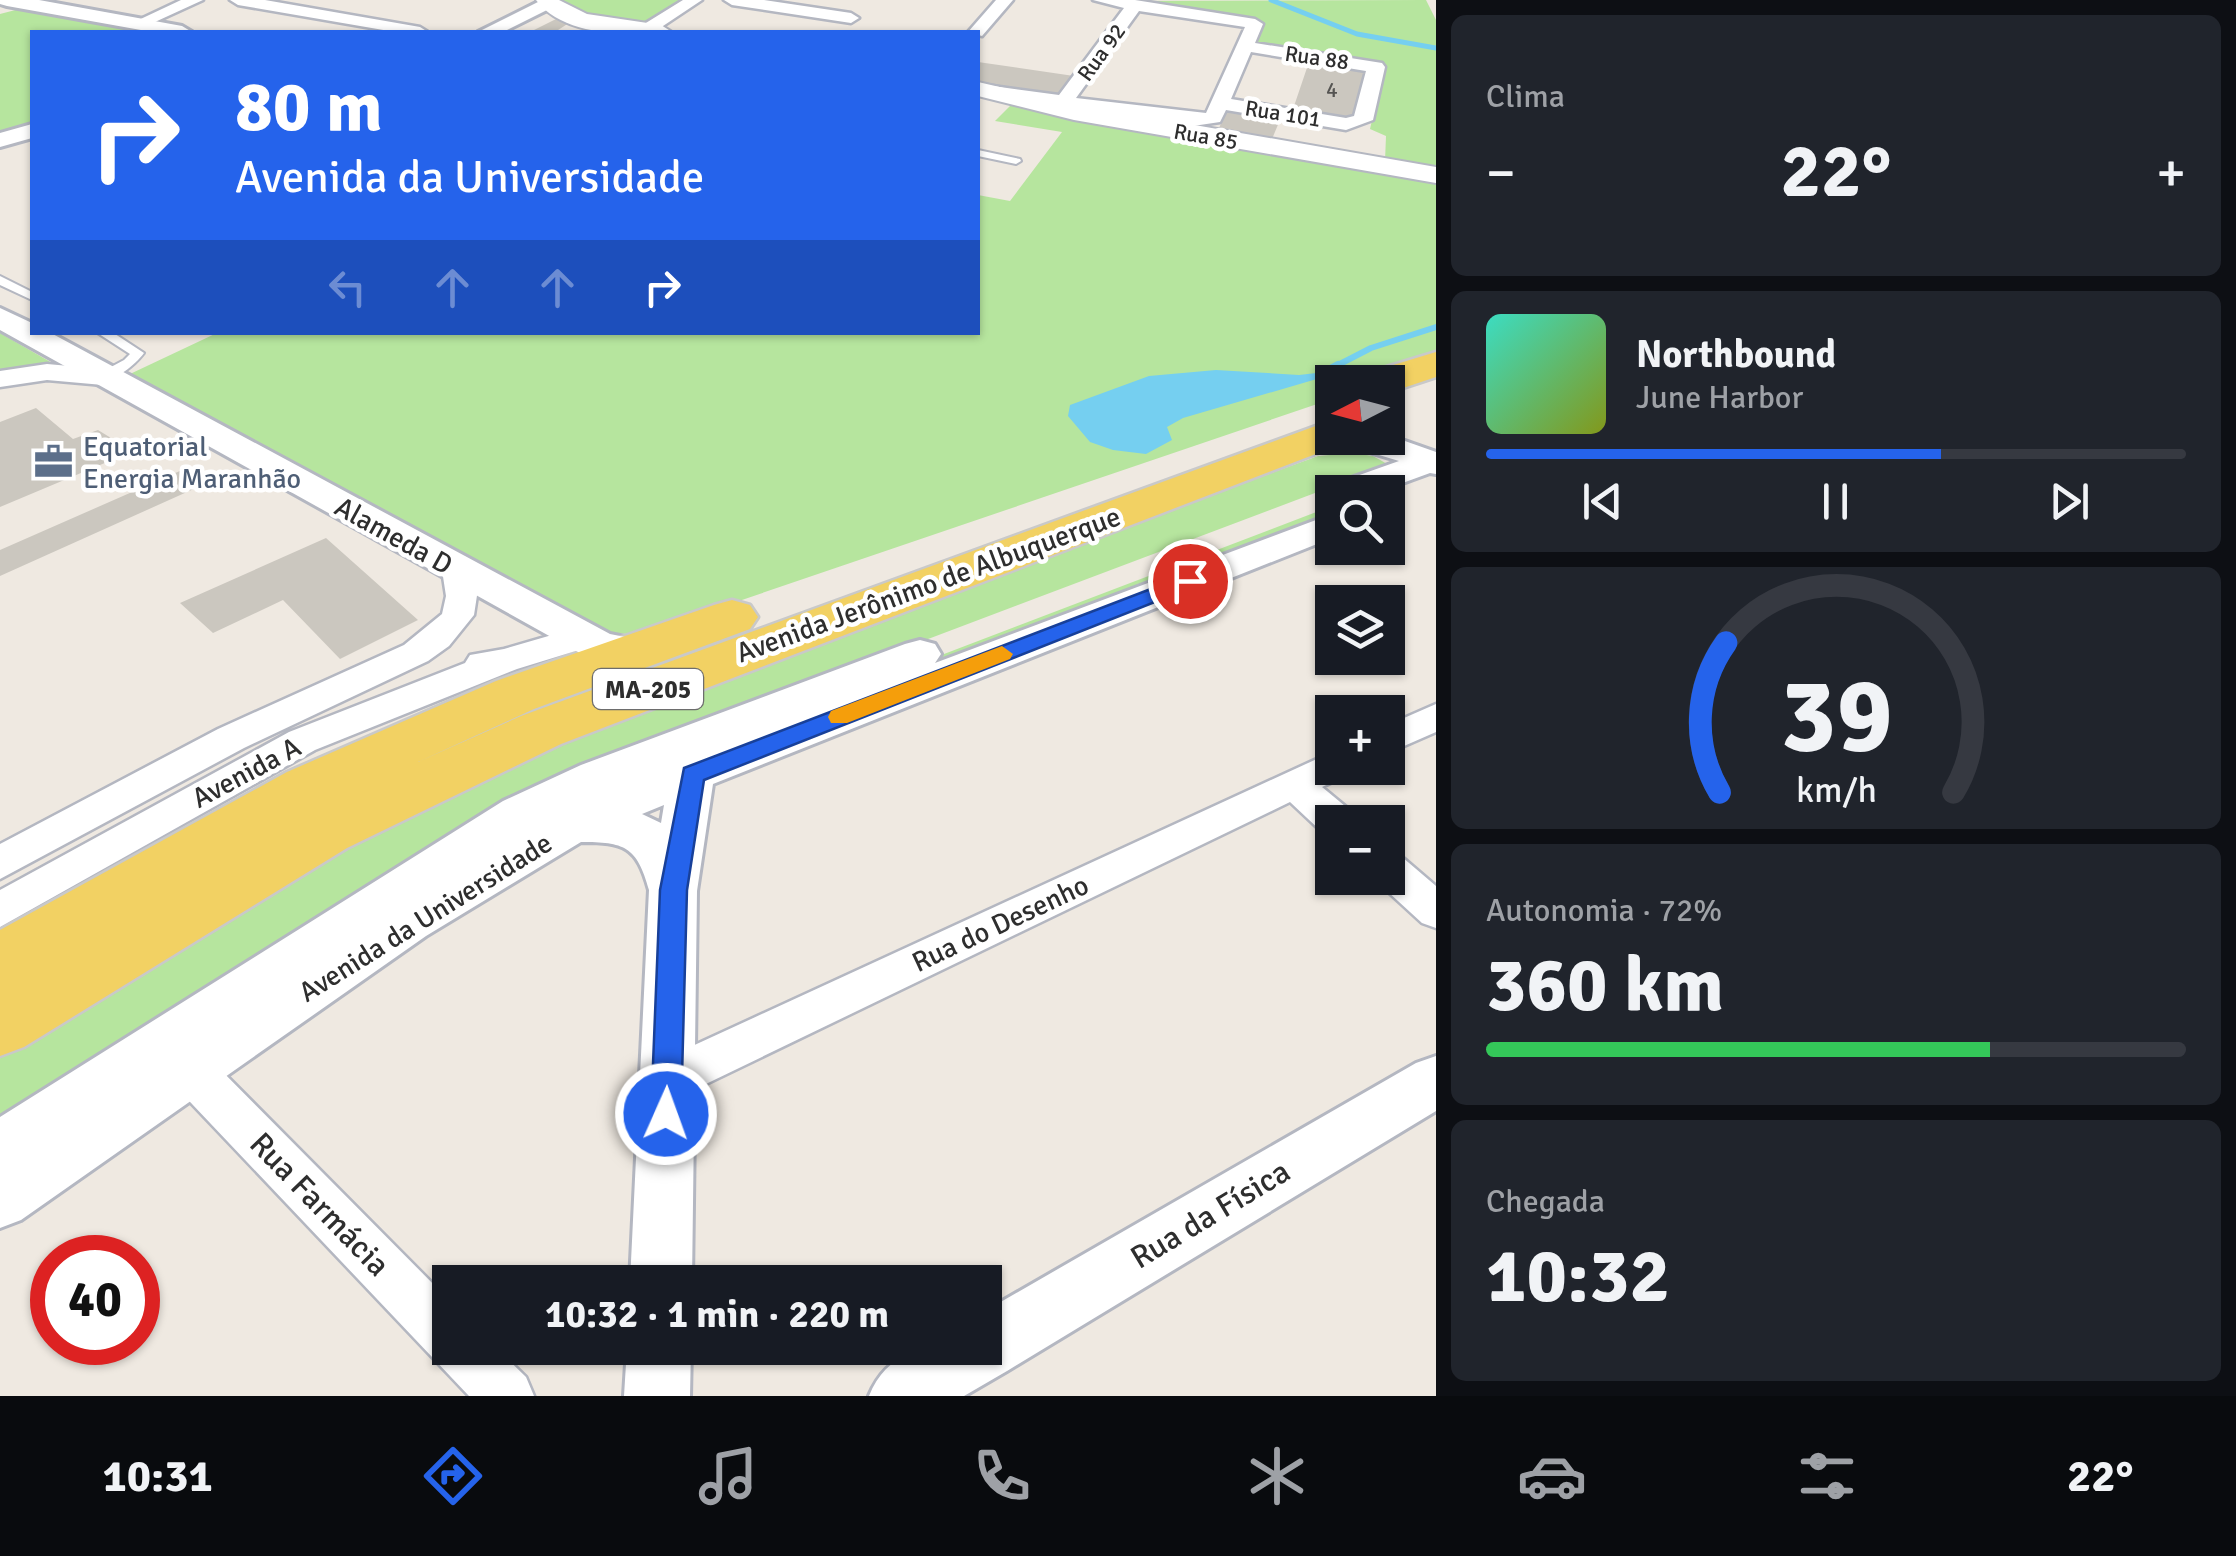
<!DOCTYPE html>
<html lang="pt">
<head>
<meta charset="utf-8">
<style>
	:root { --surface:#171b24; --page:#20242c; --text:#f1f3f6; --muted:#9ea1a6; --line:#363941; --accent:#2563eb }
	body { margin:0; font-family:Signika,sans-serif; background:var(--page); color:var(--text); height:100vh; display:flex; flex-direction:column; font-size:38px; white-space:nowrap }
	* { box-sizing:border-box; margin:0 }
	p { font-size:32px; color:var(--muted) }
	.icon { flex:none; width:55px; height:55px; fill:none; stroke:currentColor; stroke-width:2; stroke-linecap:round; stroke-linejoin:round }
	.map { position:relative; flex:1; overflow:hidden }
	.drawer { display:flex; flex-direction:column; gap:15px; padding:15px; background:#0d0f14; width:800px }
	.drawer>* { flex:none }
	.top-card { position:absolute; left:30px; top:30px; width:950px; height:305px; border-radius:0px; box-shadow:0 2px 8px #0004; background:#2563eb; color:#fff; overflow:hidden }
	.needle { width:65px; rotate:264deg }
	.tools { position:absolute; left:1315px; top:365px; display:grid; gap:20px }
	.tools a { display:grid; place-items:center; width:90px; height:90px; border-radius:0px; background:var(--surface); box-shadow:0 2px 8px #0004; font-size:50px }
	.speed { position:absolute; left:30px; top:1235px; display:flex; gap:20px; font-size:50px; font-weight:700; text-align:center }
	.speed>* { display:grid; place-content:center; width:130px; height:130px; border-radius:50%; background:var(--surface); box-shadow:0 2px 8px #0004; line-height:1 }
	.speed .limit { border:15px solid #d22; background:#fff; color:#111 }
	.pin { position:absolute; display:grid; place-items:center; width:85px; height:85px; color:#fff; margin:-42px; border:5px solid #fff; border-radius:50%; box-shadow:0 2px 10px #0007 }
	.me { position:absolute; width:110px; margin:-55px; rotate:2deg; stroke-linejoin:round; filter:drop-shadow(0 0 8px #0008) }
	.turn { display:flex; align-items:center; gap:35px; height:210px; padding:0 40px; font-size:45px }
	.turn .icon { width:130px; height:130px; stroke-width:2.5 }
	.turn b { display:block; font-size:70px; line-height:85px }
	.lanes { display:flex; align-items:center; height:95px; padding:0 40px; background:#0003; justify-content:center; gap:50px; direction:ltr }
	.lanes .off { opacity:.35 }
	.big { font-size:75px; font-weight:800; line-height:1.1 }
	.drawer .widget { flex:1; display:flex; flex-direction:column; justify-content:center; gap:15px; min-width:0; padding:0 35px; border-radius:15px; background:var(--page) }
	.drawer .dial { align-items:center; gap:0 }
	.dial svg { height:260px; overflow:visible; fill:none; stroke:var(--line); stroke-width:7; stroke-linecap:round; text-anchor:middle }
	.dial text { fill:var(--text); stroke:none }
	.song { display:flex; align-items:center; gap:30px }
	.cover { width:120px; height:120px; border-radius:15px; background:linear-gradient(135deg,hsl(170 70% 55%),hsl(70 70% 35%)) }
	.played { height:10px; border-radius:5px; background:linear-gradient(90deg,var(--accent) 65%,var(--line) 65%) }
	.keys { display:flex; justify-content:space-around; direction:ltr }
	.heat { display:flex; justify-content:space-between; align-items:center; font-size:55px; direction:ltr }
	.charge { height:15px; border-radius:8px; background:linear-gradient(90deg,#34c759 72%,var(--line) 0) }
	.trip { position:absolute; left:432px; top:1265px; width:570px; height:100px; border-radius:0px; background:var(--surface); box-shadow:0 2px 8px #0004; font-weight:800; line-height:100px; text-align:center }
	.dock { display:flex; height:160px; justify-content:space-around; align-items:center; background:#090b0e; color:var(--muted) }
	.dock .icon { width:70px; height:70px }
	.dock .on { color:var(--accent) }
	.dock b { font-size:45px; color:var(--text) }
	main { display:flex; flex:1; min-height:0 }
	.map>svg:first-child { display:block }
	.green { fill:#b6e59e }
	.water { fill:#75cff0 }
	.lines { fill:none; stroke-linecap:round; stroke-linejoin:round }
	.stream-far2 { stroke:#75cff0; stroke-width:5 }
	.stream-far1 { stroke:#75cff0; stroke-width:6 }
	.stream { stroke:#75cff0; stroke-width:8 }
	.building { fill:#cbc7bf }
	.service-casing { stroke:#b4b7c1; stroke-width:4 }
	.minor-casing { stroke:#b4b7c1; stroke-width:5 }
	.tertiary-casing { stroke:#b4b7c1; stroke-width:6 }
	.secondary-casing { stroke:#b4b7c1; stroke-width:4 }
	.primary-casing { stroke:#c9c9c9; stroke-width:5 }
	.service { fill:#fff; fill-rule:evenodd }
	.minor { fill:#fff; fill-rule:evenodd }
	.tertiary { fill:#fff; fill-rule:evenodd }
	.secondary { fill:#fff; fill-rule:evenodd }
	.primary { fill:#f2d163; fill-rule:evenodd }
	.route { fill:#2563eb; stroke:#184099; stroke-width:2.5 }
	.slow { fill:#f59e0b }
	.labels { text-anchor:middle; stroke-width:9; stroke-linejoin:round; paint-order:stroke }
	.far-street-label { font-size:22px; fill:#2e2e2e; stroke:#fff }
	.number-label { font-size:22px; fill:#555452 }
	.shield { fill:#fff; stroke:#6d6d6d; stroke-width:2.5 }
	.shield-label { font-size:25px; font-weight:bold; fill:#2e2e2e }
	.service-label { font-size:28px; fill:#4e5e75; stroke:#fff; text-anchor:start }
	.street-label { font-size:28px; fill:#2e2e2e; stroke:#fff }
	.near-street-label { font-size:32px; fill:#2e2e2e; stroke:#fff }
</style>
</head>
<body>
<main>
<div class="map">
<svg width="1436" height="1396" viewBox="0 0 1436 1396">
	<rect width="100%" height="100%" fill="#efe9e1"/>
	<path class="green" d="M555,0H688L644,28L574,16Z
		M1426,0L1436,20V170L1385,161L1386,136L1370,129L1384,69L1254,44L1253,19L1128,1Z
		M27,7L160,32H32V126L0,135V14Z
		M1013,103L1436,174V364L1381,382H1332V399L639,635L605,632L569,618L130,374L219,332H978V195L1010,201L1062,132L995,121Z
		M0,333L54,364L0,372Z
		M1353,453L1373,456L1389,465L825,678L0,1134V1052L341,842L672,693L1318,456Z
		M1332,506V514L716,755L711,743Z"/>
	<path class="water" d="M1216,370L1299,375L1325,372L1327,376L1183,418L1167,427L1172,440L1146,454L1113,450L1090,442L1068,416L1070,405L1149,376Z"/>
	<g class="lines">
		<path class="stream-far2" d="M1271,0L1357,34L1436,48"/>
		<path class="stream-far1" d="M1334,367L1371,348L1436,327"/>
		<path class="stream" d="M1325,372L1338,365"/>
	</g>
	<path class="building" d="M558,18L572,21L555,32L534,30Z
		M1310,59L1370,67L1355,122L1292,112Z
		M978,62L1074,76L1061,96L978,82Z
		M1229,107L1282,115L1272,139L1218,130Z
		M36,408L73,439L98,430L124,446L119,457L0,507V422Z
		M189,467L207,483L0,576V550Z
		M326,538L418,620L340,659L283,600L213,633L180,603Z"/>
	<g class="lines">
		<defs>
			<path id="service" d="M978,150L1020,159L1021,161L1016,164L978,156Z
				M0,276L32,292V300L0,285Z
				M96,332H112L144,353C134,366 116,381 98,380V374L124,360L130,354Z"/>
			<path id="minor" d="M181,0H203L144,27L130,24Z
				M230,0H265L420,27L428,32H395L238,5Z
				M683,0H702L654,32H640L641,26Z
				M724,0H764L851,13L859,18L851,23L732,5Z
				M996,0H1013L982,36L968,32Z
				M1093,0H1135L1255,19L1263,24L1255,43L1382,63L1385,67L1373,120L1346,130L1226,110L1220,122L1193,126L978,94V84L1059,95L1124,8ZM1139,11L1245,27L1206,113L1076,98ZM1251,52L1366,71L1354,116L1346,118L1231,99Z
				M47,364L103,369L116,377L103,385L47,380L0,387V371Z
				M458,560L469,563L478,589L474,615L449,646L428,661L244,748L0,879V844L218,729L404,645L442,614L446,596L442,570L447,563Z
				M583,626L595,629L600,637L595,645L517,669L315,750L0,927V890L289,732L465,663L470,655L504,649Z
				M1436,704V732L1388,753V725Z
				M1332,752V768H1350L1345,776L1322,787L1351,811L1356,822H1332V835L1323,833L1290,802L683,1095L667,1101L651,1095L644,1080L651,1065Z
				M1388,852L1402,857L1436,886V928L1422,923L1374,879L1388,878Z
				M190,1049L206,1055L450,1301V1348H496L526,1377L534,1396H469L174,1085L167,1070L174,1055Z"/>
			<path id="tertiary" d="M0,0H39L182,26L192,32H152L7,6L0,4Z
				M542,0H556L559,4L503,32H478Z
				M32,124V138L0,147V133Z
				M0,308L32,323V332H49L610,634L650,642L656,652L650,662L636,666L587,657L0,330Z
				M1388,435L1436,452V474L1430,473L1378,492H1332V497L1329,492L1334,484L1399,461L1346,445L1341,438Z
				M1332,514V538L713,784L697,891L692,1282H630L649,890C637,846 624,842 581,842L426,936L21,1220L0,1228V1117L503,801L581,765L905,644L920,640L935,644L941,654L935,663ZM664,805L661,823L642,814Z
				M1436,1056V1111L1007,1371L964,1396H869C891,1343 935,1348 985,1348V1311L1416,1063Z
				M627,1348H691L690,1396H624Z"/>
			<path id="secondary" d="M536,0H559L587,14L661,25L672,32C630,35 565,38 536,0Z
				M978,82L1074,104L1436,167V183L1074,120L978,96Z"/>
			<path id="primary" d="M1436,352V377L1388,393V382H1361L1367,373Z
				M1332,420V438H1351L1347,442L561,744L347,848L24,1047L0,1056V930L287,772L496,681L714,605L732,600L750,605L758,617L750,629L534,709L418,762L521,716Z"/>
		</defs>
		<use href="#service" class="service-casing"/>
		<use href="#minor" class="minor-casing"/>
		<use href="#tertiary" class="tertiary-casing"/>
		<use href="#secondary" class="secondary-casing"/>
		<use href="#primary" class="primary-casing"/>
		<use href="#service" class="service"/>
		<use href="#minor" class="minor"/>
		<use href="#tertiary" class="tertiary"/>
		<use href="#secondary" class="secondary"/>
		<use href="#primary" class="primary"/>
	</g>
	<path class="route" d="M1190,574L1201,581L1198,585L704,780L687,890L681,1114L677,1124L666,1128L656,1124L651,1114L660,890L684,768Z"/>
	<path class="slow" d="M1002,646L1013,654L1010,659L847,723H831L828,717L831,711Z"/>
	<defs>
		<symbol id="office-bare" viewBox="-9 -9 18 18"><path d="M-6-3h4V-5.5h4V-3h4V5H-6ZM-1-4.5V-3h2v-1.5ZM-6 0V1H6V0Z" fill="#5c6f8a" stroke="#fff" stroke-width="2.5" paint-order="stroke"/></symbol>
	</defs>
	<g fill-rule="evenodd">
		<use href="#office-bare" x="26" y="434" width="55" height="55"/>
	</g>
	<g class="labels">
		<g class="far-street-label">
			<text transform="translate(1101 52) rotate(-54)" y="8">Rua 92</text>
			<text transform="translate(1317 57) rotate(8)" y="8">Rua 88</text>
			<text transform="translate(1283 113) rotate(9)" y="8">Rua 101</text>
			<text transform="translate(1206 136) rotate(10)" y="8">Rua 85</text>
		</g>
		<g class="number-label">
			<text x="1332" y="97">4</text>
		</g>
		<rect class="shield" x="593" y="669" width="110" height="40" rx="8"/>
		<g class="shield-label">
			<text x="648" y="698">MA-205</text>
		</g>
		<g class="service-label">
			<text x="83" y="456">Equatorial<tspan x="83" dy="32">Energia Maranhão</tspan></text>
		</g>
		<g class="street-label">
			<text transform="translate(394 535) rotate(29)" y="10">Alameda D</text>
			<text transform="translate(928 584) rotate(-20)" y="10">Avenida Jerônimo de Albuquerque</text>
			<text transform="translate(246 772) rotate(-28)" y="10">Avenida A</text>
			<text transform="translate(425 917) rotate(-32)" y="10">Avenida da Universidade</text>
			<text transform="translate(1000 923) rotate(-25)" y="10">Rua do Desenho</text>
		</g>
		<g class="near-street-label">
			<text transform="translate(320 1204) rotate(46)" y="11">Rua Farmácia</text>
			<text transform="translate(1210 1214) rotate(-31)" y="11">Rua da Física</text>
		</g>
	</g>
</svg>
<div class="tools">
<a><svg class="needle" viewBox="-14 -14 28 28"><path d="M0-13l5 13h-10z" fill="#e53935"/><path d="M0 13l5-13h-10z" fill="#9ea1a6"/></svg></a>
<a><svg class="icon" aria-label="search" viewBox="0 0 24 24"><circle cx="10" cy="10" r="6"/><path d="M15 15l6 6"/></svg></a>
<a><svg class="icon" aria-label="layers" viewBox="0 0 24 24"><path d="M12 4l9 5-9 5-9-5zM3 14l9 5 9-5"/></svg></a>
<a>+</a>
<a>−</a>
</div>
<div class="speed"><div class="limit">40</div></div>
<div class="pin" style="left:1190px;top:581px;background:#d93025"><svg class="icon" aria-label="arrive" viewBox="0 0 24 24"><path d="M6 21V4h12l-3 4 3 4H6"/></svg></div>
<svg class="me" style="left:666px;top:1114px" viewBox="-20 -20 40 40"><circle r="17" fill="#2563eb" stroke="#fff" stroke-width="3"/><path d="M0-11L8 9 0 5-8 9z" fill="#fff"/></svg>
<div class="trip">10:32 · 1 min · 220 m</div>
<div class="top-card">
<div class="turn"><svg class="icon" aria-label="right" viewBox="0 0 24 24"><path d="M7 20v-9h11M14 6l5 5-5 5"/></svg><div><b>80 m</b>Avenida da Universidade</div></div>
<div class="lanes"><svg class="icon off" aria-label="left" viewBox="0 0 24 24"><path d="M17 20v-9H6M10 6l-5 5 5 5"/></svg><svg class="icon off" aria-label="ahead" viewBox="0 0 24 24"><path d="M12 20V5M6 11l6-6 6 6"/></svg><svg class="icon off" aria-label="ahead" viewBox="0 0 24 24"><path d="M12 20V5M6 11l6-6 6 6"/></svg><svg class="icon" aria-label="right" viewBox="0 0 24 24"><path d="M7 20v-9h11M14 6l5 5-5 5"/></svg></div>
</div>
</div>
<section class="drawer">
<div class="widget"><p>Clima</p>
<div class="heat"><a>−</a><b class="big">22°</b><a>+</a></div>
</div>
<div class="widget">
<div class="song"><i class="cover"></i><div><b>Northbound</b><p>June Harbor</p></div></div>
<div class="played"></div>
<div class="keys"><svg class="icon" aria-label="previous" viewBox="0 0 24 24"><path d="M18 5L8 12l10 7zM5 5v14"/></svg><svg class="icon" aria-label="pause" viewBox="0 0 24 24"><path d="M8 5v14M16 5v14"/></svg><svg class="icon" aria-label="next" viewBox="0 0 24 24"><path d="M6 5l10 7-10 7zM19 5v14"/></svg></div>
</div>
<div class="widget dial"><svg viewBox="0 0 100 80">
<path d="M14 69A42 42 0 1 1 86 69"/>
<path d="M14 69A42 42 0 0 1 16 23" stroke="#2563eb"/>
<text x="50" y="56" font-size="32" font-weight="700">39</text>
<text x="50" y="72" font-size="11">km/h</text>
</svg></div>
<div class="widget"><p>Autonomia · 72%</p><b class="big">360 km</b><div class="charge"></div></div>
<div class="widget"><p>Chegada</p><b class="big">10:32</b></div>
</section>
</main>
<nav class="dock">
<b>10:31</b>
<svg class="icon on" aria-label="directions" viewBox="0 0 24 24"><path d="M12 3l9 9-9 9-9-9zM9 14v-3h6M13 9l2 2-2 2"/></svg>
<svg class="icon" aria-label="music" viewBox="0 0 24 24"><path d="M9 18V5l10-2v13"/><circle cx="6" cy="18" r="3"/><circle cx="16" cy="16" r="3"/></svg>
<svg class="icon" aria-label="phone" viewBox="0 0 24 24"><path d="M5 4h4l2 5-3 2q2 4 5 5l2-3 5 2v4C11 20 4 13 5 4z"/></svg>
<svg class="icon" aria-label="climate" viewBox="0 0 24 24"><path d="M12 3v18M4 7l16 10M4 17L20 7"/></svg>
<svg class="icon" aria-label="car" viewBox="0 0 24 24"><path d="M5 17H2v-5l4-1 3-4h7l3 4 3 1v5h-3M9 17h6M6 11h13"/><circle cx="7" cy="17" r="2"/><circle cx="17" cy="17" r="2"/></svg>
<svg class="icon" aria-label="filters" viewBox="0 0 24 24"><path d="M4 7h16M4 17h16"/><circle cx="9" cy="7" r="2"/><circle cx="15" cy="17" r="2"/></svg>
<b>22°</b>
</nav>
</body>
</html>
